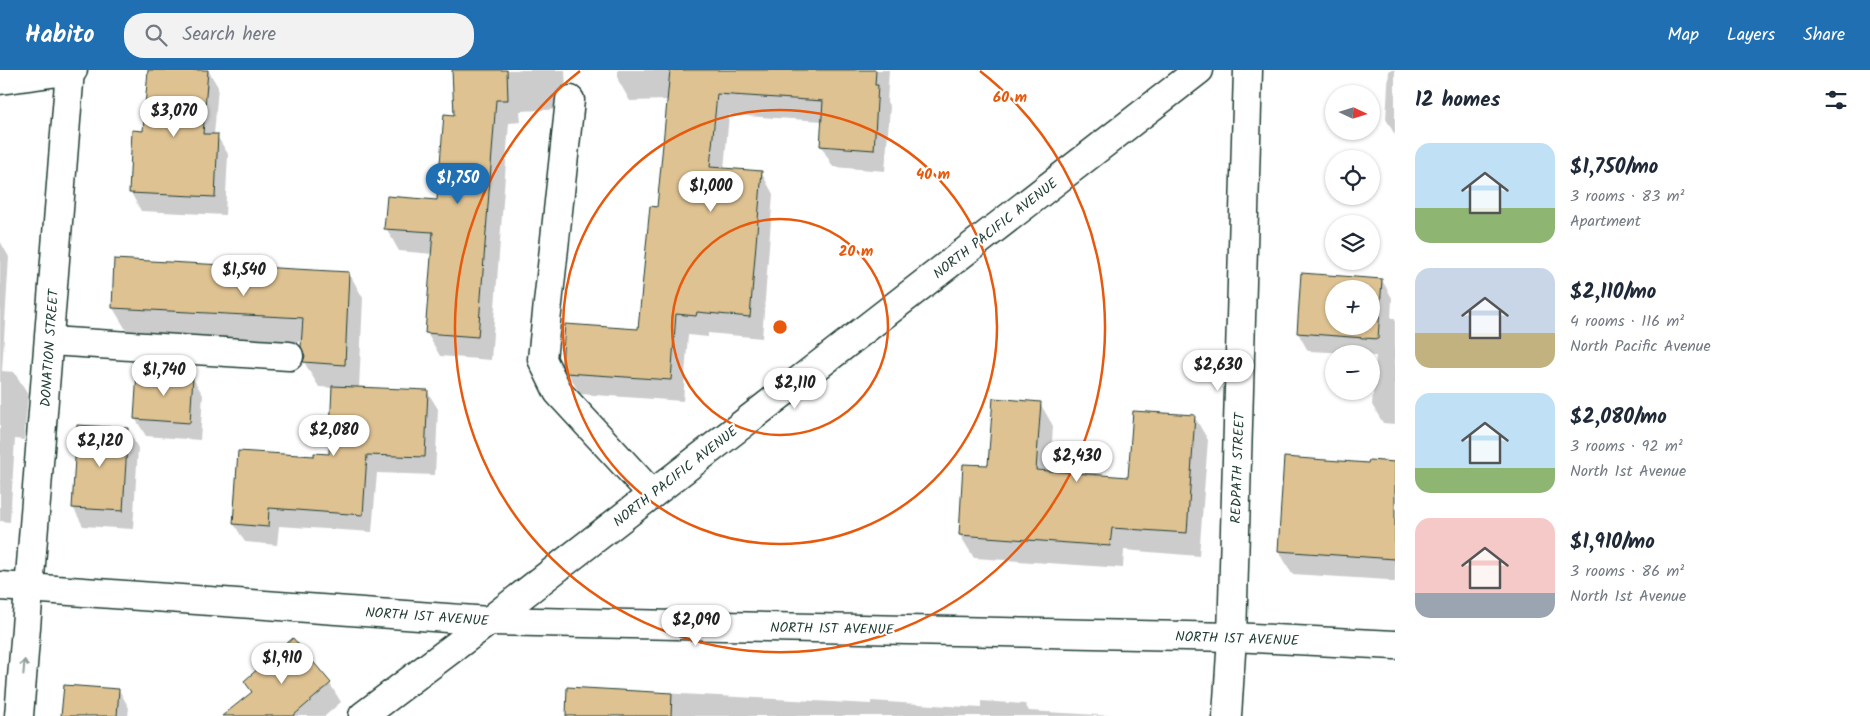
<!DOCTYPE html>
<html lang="en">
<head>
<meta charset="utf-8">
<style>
	body { margin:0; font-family:Kalam,sans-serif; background:#f2f2f3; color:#1f2937; height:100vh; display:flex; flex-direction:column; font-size:19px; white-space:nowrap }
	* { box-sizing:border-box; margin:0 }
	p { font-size:16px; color:#747a83 }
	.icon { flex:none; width:28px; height:28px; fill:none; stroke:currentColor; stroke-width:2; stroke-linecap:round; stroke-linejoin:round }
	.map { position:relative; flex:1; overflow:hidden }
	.details { display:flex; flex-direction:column; background:#fff; width:475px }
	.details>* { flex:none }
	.needle { width:32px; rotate:94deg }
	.fabs { position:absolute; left:1325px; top:15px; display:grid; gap:10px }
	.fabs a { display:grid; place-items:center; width:55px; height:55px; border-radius:50%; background:#fff; box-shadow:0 1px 4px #0004; font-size:25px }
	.price { position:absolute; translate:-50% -42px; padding:0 11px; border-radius:18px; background:#fff; color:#222; font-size:16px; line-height:32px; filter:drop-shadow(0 1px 2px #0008) }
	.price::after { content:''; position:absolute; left:50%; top:30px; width:15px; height:11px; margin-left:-8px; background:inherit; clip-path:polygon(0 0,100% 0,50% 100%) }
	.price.on { background:#1f6fb2; color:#fff }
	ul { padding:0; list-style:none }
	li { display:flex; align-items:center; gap:15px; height:125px; padding:0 20px }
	li span { display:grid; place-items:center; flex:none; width:140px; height:100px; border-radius:15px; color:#555 }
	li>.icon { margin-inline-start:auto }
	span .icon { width:60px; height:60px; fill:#fffc; stroke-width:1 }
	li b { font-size:21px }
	h2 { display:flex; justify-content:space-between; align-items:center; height:60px; padding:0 20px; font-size:21px }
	header { display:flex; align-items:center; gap:30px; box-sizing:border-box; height:70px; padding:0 25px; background:#1f6fb2; color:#fff }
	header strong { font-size:24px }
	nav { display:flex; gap:28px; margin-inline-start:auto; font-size:18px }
	.search { width:350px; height:45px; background:#f2f2f3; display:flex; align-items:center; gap:12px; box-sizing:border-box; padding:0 18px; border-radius:20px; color:#747a83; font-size:19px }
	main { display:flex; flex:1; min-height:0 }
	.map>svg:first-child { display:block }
	.shadow { fill:#0003; fill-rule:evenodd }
	.building { fill:#dec292; stroke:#1f3d34; fill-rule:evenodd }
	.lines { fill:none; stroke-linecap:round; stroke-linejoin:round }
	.minor-casing { stroke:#1f3d34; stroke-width:31 }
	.minor { stroke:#fff; stroke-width:28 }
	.oneway { stroke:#8f9e9a }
	.ring { fill:none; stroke:#e8590c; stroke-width:2.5 }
	.labels { text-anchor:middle; stroke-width:4; stroke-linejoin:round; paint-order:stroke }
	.street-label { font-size:14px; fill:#1f3d34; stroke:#fff }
	.centre { fill:#e8590c; stroke:#fff; stroke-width:2.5 }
	.ring-label { font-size:15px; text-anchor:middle; font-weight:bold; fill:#e8590c; stroke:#fff; stroke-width:4; stroke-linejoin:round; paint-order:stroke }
</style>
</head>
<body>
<header>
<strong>Habito</strong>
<div class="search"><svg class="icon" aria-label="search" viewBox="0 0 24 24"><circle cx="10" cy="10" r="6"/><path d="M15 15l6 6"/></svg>Search here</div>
<nav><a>Map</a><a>Layers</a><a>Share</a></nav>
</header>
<main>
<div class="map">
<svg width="1395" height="646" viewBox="0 0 1395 646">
	<rect width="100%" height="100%" fill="#fff"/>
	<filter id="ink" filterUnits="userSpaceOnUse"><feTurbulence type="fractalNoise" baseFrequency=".02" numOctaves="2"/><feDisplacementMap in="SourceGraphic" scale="10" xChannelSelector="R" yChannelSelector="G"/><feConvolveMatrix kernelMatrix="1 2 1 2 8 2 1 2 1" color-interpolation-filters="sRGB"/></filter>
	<g filter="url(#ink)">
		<g class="shadow">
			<polygon points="149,0 208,0 218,17 214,65 217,66 228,84 225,145 141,141 131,123 144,62"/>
			<polygon points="453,0 565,0 567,39 520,41 521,52 509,53 491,290 440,286 427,263 433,184 399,181 386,158 438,132 455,46"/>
			<polygon points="618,0 889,0 887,32 890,37 885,101 833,97 821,76 823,51 729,45 724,99 761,102 773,124 762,268 708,263 708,267 688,265 683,331 580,324 567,302 639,260 658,138 668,30 630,31 618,10"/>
			<polygon points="1389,0 1395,0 1395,65 1386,49"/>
			<polygon points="0,171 9,187 2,301 14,302 28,325 24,370 15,369 10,452 0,451"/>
			<polygon points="116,190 349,203 363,228 359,319 427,321 438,339 435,405 377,403 372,462 279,456 277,475 245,472 234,454 239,382 315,387 330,385 334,318 319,317 304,292 306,286 303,272 128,263 113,238"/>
			<path d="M 1302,204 L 1382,210 L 1392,228 L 1391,248 L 1395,248 L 1395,354 L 1383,353 L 1372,335 L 1376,286 L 1371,286 L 1371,284 L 1308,281 L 1298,263 ZM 1334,219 L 1371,219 L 1371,256 L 1334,256 Z"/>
			<polygon points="192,307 203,325 200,370 146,366 135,348"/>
			<polygon points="1040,333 1053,356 1050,403 1130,408 1194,346 1208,370 1199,486 1124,480 1123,498 974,488 960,465 965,395 989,397"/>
			<polygon points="128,360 138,378 133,459 83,456 73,437"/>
			<polygon points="1285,388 1370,394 1395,393 1395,512 1389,512 1388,510 1292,504 1279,481"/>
			<polygon points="293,570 330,614 341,632 325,646 249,646 252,623 245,611"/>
			<polygon points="568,618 871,634 871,631 981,638 981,631 1025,634 1029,641 1115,646 567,646"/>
			<polygon points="119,620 129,638 128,646 63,646"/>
		</g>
		<g class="building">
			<polygon points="148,0 208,0 203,64 218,64 215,127 129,123 132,60 143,61"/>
			<polygon points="452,0 507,0 508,30 496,30 478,267 425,263 433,162 384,159 387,126 437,130 444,44 454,45"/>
			<polygon points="670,0 876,0 875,15 878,15 874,80 820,76 823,31 717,24 710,97 762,101 750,247 697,242 696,246 676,244 671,310 566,303 562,295 565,254 638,259 650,136 657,137"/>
			<polygon points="114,189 349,202 345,295 303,292 305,286 301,277 303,248 112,238"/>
			<path d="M 1301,203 L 1382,209 L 1378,269 L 1297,263 ZM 1334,219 L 1371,219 L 1371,256 L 1334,256 Z"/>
			<polygon points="137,302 193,306 190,353 134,349"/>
			<polygon points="332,316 428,320 425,387 367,385 363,445 269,438 268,457 233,454 238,381 314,386 314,383 329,384"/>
			<polygon points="993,328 1041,332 1036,400 1128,407 1133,341 1195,345 1187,463 1112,458 1110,476 959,465 963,394 988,395"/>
			<polygon points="77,355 128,358 123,441 72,438"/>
			<polygon points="1284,387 1368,393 1369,390 1395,392 1395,489 1278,481"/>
			<polygon points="293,568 331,613 293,646 222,646 252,622 244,611"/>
			<polygon points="64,615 119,619 117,646 61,646"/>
			<polygon points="567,617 672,623 671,646 566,646"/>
		</g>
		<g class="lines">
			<defs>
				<g id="minor">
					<polyline points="0,10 73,0"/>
					<polyline points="570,30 542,289 558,322 652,424"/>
					<polyline points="50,271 289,286"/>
					<polyline points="0,516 489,551 1232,567 1395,575"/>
					<polyline points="19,646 70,0"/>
					<polyline points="363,646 489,551 1199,0"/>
					<polyline points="1227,646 1232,567 1248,0"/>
				</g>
			</defs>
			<use href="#minor" class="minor-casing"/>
			<use href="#minor" class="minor"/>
		</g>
		<defs><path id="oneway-shaft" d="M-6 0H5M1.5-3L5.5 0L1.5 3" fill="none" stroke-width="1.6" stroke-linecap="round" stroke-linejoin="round" transform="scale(1.25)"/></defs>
		<use class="oneway" href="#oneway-shaft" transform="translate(24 597) rotate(-85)"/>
	</g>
	<g class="ring">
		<circle cx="780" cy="257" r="108"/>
		<circle cx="780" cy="257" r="217"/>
		<path d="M980 1A325 325 0 1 1 580 1"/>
	</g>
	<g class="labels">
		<g class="street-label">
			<text transform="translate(995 158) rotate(-38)" y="5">NORTH PACIFIC AVENUE</text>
			<text transform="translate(49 278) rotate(-86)" y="5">DONATION STREET</text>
			<text transform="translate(1237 398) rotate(-88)" y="5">REDPATH STREET</text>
			<text transform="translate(675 406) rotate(-38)" y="5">NORTH PACIFIC AVENUE</text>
			<text transform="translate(427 546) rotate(4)" y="5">NORTH 1ST AVENUE</text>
			<text transform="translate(832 558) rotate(1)" y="5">NORTH 1ST AVENUE</text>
			<text transform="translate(1237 568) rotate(2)" y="5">NORTH 1ST AVENUE</text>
		</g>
	</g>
	<circle cx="780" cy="257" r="8" class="centre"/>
	<g class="ring-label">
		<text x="1010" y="32">60 m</text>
		<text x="933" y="109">40 m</text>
		<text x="856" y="186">20 m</text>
	</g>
</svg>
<div class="fabs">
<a><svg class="needle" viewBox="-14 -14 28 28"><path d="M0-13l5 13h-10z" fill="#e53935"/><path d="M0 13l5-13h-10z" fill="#747a83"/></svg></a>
<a><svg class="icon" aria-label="locate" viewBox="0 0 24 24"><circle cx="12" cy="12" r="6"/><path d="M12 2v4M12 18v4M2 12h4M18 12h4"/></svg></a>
<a><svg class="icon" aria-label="layers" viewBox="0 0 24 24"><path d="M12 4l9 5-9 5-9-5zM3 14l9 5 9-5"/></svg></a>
<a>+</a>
<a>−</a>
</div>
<b class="price" style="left:174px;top:68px">$3,070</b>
<b class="price on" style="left:458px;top:135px">$1,750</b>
<b class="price" style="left:711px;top:143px">$1,000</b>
<b class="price" style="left:244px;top:227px">$1,540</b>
<b class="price" style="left:1218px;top:322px">$2,630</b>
<b class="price" style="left:164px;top:327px">$1,740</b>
<b class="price" style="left:795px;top:340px">$2,110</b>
<b class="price" style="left:334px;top:387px">$2,080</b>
<b class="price" style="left:100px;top:398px">$2,120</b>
<b class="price" style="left:1077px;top:413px">$2,430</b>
<b class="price" style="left:696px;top:577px">$2,090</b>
<b class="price" style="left:282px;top:615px">$1,910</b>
</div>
<section class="details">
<h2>12 homes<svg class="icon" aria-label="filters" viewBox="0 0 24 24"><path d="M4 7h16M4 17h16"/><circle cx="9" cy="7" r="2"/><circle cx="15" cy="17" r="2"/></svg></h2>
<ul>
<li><span style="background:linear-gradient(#bfe0f5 65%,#8fb573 0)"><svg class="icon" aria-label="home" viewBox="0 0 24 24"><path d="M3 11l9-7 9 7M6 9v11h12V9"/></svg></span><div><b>$1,750/mo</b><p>3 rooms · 83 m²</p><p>Apartment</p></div></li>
<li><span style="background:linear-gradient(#c9d6e8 65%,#c2b280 0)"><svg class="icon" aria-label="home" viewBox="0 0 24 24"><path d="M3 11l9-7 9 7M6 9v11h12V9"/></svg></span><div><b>$2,110/mo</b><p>4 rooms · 116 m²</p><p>North Pacific Avenue</p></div></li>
<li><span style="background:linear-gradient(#bfe0f5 75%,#8fb573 0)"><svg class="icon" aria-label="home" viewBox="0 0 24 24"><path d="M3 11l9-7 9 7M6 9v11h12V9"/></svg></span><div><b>$2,080/mo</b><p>3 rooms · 92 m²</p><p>North 1st Avenue</p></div></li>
<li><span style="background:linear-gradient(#f6c9c9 75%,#9aa5b1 0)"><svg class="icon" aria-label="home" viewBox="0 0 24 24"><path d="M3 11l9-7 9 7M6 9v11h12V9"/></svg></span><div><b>$1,910/mo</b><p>3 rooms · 86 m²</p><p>North 1st Avenue</p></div></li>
</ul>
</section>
</main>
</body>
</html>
